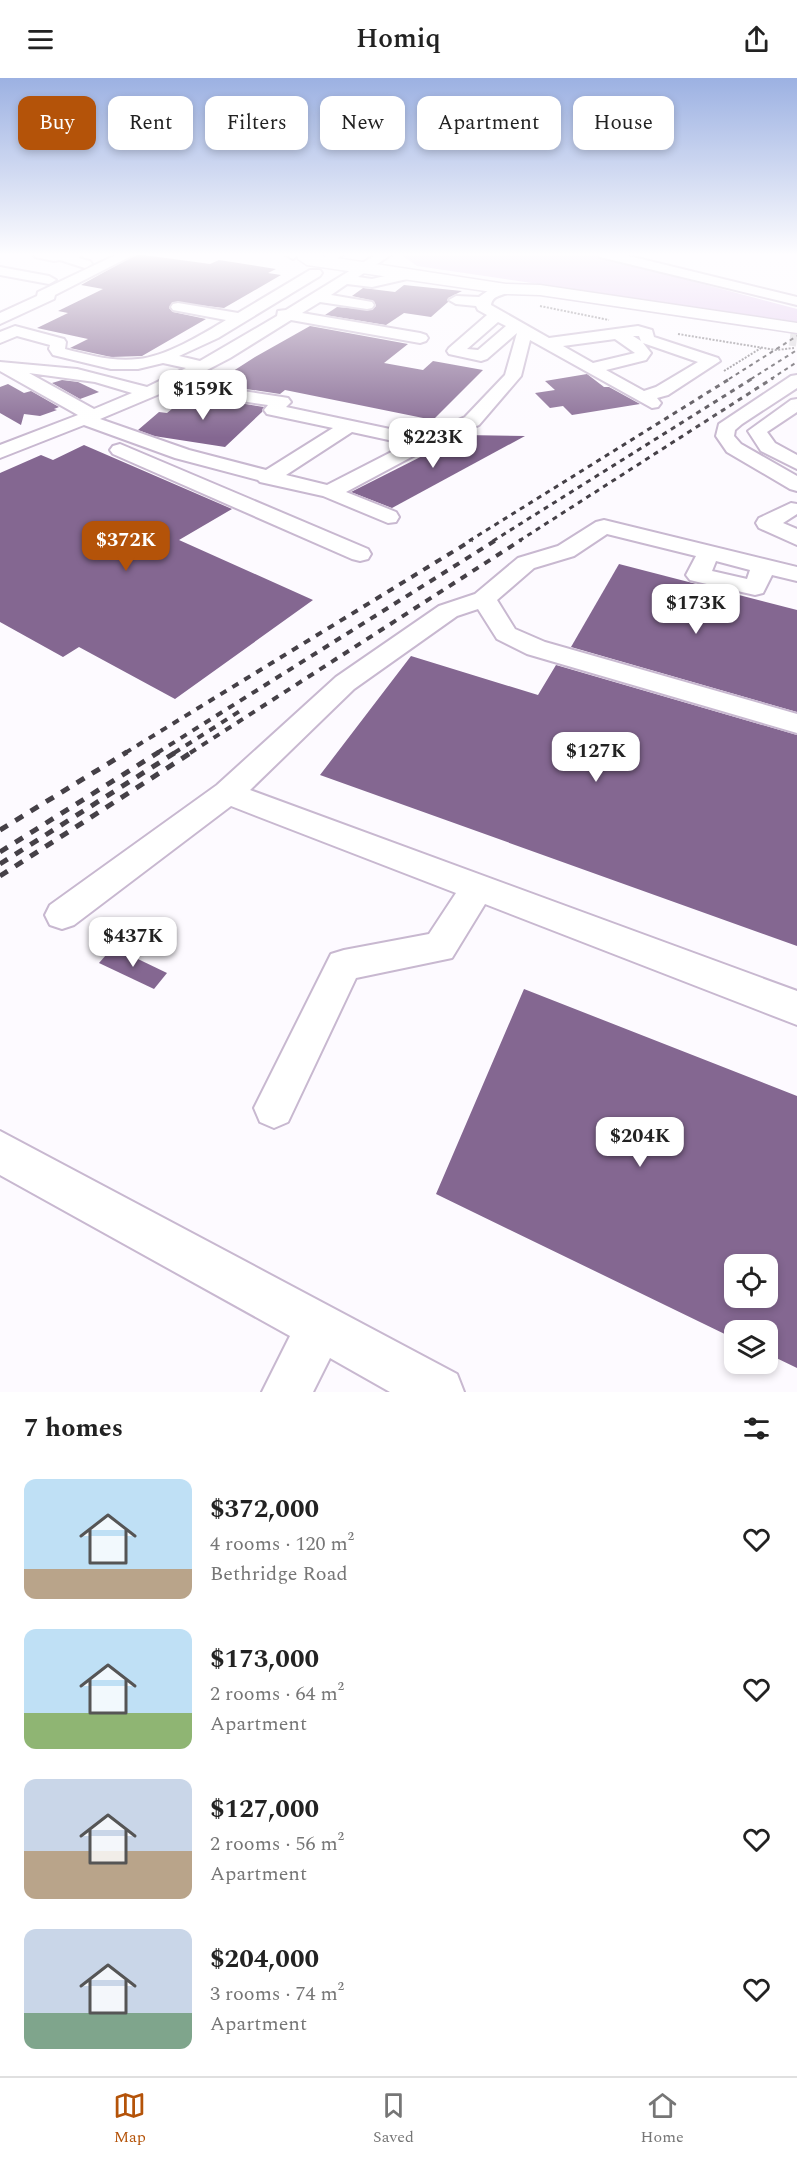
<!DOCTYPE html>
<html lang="en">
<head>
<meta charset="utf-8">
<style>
	body { margin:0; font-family:Spectral,serif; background:#f2f2f2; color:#222; height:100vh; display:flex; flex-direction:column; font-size:22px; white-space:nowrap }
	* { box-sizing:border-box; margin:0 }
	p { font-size:20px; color:#767676 }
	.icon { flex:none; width:33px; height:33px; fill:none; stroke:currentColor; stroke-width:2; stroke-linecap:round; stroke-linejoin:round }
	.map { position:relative; height:1314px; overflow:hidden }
	.panel { display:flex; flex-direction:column; background:#fff; flex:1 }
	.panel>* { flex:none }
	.top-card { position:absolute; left:18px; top:18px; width:762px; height:54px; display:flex; gap:12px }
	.controls { position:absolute; left:724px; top:1176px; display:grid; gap:12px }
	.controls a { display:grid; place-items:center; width:54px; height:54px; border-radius:12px; background:#fff; box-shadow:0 3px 9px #0003; font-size:30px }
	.price { position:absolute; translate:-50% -51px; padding:0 14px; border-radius:12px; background:#fff; color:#222; font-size:20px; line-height:39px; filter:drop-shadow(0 2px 3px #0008) }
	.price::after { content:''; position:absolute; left:50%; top:36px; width:18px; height:14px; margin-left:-9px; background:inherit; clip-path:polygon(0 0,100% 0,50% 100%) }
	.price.on { background:#b45309; color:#fff }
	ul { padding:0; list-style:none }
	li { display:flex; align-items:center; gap:18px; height:150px; padding:0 24px }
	li span { display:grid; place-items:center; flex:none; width:168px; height:120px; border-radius:12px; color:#555 }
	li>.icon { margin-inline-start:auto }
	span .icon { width:72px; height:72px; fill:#fffc; stroke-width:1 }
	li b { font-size:26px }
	h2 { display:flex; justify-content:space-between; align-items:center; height:72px; padding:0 24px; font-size:26px }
	.chip { padding:0 21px; border-radius:12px; background:#fff; box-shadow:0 3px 9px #0003; font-size:21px; line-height:54px }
	.chip.on { background:#b45309; color:#fff }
	header { display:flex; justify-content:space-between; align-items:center; height:78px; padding:0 24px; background:#fff; font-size:27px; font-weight:600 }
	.dock { display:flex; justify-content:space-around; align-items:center; height:84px; border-top:2px solid #e0e0e0; background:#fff; font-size:16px; color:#767676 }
	.dock a { display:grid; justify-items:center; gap:3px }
	.dock .on { color:#b45309 }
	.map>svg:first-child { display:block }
	.green { fill:#e3caef }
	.building { fill:#846791; fill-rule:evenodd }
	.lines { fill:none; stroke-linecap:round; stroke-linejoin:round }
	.major-tunnel { stroke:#dbd8dd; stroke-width:17; stroke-dasharray:17 8; stroke-linecap:butt }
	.minor-casing { stroke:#c8b8d0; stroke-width:4 }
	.major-casing { stroke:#c8b8d0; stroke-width:3 }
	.path { stroke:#837e85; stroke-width:2; stroke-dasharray:2 1.5; stroke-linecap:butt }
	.minor { fill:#fff; fill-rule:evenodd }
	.major { fill:#fff; fill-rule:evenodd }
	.rail-far3 { stroke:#454047; stroke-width:2; stroke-dasharray:4 4; stroke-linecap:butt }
	.rail-far2 { stroke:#454047; stroke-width:3; stroke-dasharray:5 5; stroke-linecap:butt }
	.rail-far1 { stroke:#454047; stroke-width:4; stroke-dasharray:7 7; stroke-linecap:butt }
	.rail { stroke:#454047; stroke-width:5; stroke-dasharray:9 9; stroke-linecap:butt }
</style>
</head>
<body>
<header><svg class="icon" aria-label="menu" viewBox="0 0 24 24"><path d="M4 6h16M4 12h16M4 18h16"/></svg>Homiq<svg class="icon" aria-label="share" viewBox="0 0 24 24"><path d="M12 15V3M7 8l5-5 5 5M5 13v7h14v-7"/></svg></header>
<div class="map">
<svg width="797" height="1314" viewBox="0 0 797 1314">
	<rect width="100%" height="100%" fill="#fdfaff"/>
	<polygon class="green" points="400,176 590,176 797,231 797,244 417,188"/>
	<g class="building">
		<polygon points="137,176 210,186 219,182 276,191 268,195 281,197 224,230 173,224 169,230 173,234 206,241 142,278 111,279 70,270 88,261 37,250 68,235 58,233 103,211 81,207"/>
		<polygon points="404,207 462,213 448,220 448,224 431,239 404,235 386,247 325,237 337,229 372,232 376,228 374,223 352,218 363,210 395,214"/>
		<polygon points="310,248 408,266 384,285 423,292 433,283 483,292 433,342 285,312 280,316 213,306 255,279"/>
		<polygon points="587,296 604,309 609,309 640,326 572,337 563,328 550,330 535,315 555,312 545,303"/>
		<polygon points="62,302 78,304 99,314 80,321 52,305"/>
		<polygon points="8,306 24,315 31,313 59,329 54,331 57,332 40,338 24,336 21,347 0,335 0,309"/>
		<polygon points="189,317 264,329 262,334 225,369 154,358 138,352 159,334 167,335"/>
		<polygon points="464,357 525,358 392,430 351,414"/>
		<polygon points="84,367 232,431 179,462 313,522 175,621 79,569 63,579 0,544 0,395 41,377 53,382"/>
		<polygon points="619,486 797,532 797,634 571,569"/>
		<polygon points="411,578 538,617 556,587 797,657 797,868 320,697"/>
		<polygon points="113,869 167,895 154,911 99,885"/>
		<path d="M 524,911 L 797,1018 L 797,1290 L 768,1276 L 768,1252 L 735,1252 L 735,1261 L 436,1116 ZM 735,1186 L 768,1186 L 768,1220 L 735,1220 Z"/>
	</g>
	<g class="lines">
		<polyline class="major-tunnel" points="790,259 797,260"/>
		<defs>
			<g id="minor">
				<polygon points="34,176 83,176 78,180 90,183 92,186 85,190 60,182 54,183 35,179"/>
				<polygon points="118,176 135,176 55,217 54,221 0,246 0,235 37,218 38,214"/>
				<polygon points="300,176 293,181 286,177 287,176"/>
				<polygon points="328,176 344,176 331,184 324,180"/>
				<path d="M 377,176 L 392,176 L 358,199 L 372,201 L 411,192 L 418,196 L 416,199 L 372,209 L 347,206 L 331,217 L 372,224 L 374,227 L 372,230 L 367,231 L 320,224 L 302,235 L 420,255 L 426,257 L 428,260 L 426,263 L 420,265 L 291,242 L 230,280 L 184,304 L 282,319 L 288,320 L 291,324 L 286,329 L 423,358 L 465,339 L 505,297 L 517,255 L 487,281 L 481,283 L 449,276 L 447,273 L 449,270 L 487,237 L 478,232 L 476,228 L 456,226 L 449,222 L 456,218 L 479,219 L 489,212 L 506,207 L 513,211 C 506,219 493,215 491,227 L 549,260 L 638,248 L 652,252 L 654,259 L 660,261 L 718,280 L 720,283 L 668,317 L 657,320 L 661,325 L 658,329 L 652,330 L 530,262 L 521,298 L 479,347 L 432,368 L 346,414 L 396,434 L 399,439 L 396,444 L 388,445 L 323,418 L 260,404 L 258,402 L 175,380 L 84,347 L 0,380 L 0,367 L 78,337 L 0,293 L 0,284 L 77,291 L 147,309 L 186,290 L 163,285 L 138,291 L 111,291 L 53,277 L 49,271 L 50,267 L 17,258 L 0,265 L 0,254 L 15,248 L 64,261 L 66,264 L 65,271 C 89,277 113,284 138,281 C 165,279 203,256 226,242 L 173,232 L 171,229 L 173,226 L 178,225 L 238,235 L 310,192 L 320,192 L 322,195 L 320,198 L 218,260 L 179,278 L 200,283 L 277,238 L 278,233 L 286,232 ZM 498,244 L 506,248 L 478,272 L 467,271 ZM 633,258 L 639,258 L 641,263 ZM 615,261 L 635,275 L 593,285 L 563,268 ZM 643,265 L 698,284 L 656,309 L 644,313 L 606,292 L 646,282 L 651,275 ZM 29,295 L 95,304 L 132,315 L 94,331 ZM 169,312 L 268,327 L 264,332 L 267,336 L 333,350 L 266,392 L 189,372 L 100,341 ZM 352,354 L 407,366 L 327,407 L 286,397 Z"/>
				<polygon points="599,176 621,176 797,219 797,227 600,179"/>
				<polygon points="0,189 49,198 56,202 49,206 0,197"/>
				<polygon points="797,297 797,310 742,346 735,352 734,358 741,366 797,398 797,413 790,411 727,374 716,358 719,346 791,298"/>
				<polygon points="797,321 797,334 767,354 775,365 797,377 797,391 761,373 748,353 791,322"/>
				<polygon points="120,366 368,471 371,476 368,481 360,483 352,481 113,376 110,372 113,368"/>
				<polygon points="791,425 797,426 797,436 783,445 797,451 797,467 759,450 756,445 759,440"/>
				<path d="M 604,442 L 797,489 L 797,503 L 772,497 L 763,515 L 755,517 L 698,504 L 690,502 L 686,497 L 696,478 L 607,456 L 574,478 L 534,490 L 497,522 L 515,551 L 545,564 L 797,636 L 797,655 L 527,576 L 497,561 L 478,531 L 457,538 L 354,611 L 250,712 L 797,913 L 797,947 L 485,826 L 452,880 L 356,900 L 288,1044 L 274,1050 L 260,1044 L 254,1030 L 331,876 L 344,872 L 429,856 L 456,815 L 231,728 L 74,847 L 62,851 L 50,847 L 45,837 L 50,827 L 217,707 L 336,599 L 439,528 L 475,516 L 518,480 L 558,468 L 596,444 ZM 716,483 L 750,492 L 747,501 L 712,493 Z"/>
				<polygon points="0,1053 457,1296 464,1314 390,1314 330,1280 313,1314 262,1314 290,1258 0,1097"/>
			</g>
			<polygon id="major" points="297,176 310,176 506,206 540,207 797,245 797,255 540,217 506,216 307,187 298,181"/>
		</defs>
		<use href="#minor" class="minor-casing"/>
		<use href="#major" class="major-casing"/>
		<g class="path">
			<polyline points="540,228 609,242"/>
			<polyline points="678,256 776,272 794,270"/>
			<polyline points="724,293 761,270"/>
		</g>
		<use href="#minor" class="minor"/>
		<use href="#major" class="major"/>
		<g class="rail-far3">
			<polyline points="729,301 797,258"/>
			<polyline points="751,301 797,272"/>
			<polyline points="771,301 797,284"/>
		</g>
		<g class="rail-far2">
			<polyline points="469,463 731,300"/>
			<polyline points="493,463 753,300"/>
			<polyline points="519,463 773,300"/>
		</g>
		<g class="rail-far1">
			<polyline points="125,675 472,462"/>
			<polyline points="157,675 496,462"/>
			<polyline points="174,675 240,633"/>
			<polyline points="190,675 521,462"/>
		</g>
		<g class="rail">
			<polyline points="0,752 127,674"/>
			<polyline points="0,774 159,674"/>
			<polyline points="0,786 176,674"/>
			<polyline points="0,798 192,674"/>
		</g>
	</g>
	<linearGradient id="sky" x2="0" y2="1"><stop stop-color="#9cb1e2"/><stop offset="0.49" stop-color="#fefdff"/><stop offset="1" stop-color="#fefdff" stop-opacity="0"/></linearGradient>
	<rect width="797" height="360" fill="url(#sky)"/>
</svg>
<div class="controls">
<a><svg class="icon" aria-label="locate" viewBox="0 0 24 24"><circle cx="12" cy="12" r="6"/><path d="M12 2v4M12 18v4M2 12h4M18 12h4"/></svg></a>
<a><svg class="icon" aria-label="layers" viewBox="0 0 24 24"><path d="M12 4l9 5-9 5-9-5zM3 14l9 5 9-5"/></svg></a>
</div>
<b class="price" style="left:203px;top:343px">$159K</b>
<b class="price" style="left:433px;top:391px">$223K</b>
<b class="price on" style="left:126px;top:494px">$372K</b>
<b class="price" style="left:696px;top:557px">$173K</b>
<b class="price" style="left:596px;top:705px">$127K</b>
<b class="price" style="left:133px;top:890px">$437K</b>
<b class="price" style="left:640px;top:1090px">$204K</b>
<div class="top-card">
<a class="chip on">Buy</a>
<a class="chip">Rent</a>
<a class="chip">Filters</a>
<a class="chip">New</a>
<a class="chip">Apartment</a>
<a class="chip">House</a>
</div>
</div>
<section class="panel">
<h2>7 homes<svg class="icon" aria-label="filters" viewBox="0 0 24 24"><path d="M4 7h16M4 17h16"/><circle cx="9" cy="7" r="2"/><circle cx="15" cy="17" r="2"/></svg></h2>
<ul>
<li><span style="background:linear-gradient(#bfe0f5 75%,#b9a48a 0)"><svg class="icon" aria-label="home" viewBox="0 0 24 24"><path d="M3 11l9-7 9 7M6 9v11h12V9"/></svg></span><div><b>$372,000</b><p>4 rooms · 120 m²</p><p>Bethridge Road</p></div><svg class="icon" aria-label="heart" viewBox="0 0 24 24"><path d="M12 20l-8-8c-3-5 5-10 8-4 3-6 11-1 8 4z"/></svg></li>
<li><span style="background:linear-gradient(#bfe0f5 70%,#8fb573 0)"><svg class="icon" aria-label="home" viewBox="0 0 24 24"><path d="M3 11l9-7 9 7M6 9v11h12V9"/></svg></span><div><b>$173,000</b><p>2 rooms · 64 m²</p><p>Apartment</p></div><svg class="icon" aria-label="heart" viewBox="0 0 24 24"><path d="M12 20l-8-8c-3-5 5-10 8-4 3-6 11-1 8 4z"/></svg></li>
<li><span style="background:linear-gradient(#c9d6e8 60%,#b9a48a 0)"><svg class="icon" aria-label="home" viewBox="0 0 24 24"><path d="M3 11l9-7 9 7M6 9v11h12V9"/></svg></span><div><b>$127,000</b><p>2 rooms · 56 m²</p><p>Apartment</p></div><svg class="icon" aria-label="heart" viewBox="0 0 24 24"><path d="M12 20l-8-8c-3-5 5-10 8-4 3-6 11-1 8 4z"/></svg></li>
<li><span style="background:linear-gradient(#c9d6e8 70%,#7fa58c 0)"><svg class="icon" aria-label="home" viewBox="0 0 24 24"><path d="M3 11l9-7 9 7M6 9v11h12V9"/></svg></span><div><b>$204,000</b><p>3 rooms · 74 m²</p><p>Apartment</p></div><svg class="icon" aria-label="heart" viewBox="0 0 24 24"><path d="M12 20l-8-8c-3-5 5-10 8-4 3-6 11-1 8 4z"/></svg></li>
</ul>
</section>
<nav class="dock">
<a class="on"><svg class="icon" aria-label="map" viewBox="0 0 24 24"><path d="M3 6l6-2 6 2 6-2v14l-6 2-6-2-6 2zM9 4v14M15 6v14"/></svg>Map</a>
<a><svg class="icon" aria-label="saved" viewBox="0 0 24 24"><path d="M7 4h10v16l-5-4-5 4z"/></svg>Saved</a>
<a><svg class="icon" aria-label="home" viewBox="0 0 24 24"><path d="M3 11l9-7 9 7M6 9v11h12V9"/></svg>Home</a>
</nav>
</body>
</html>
